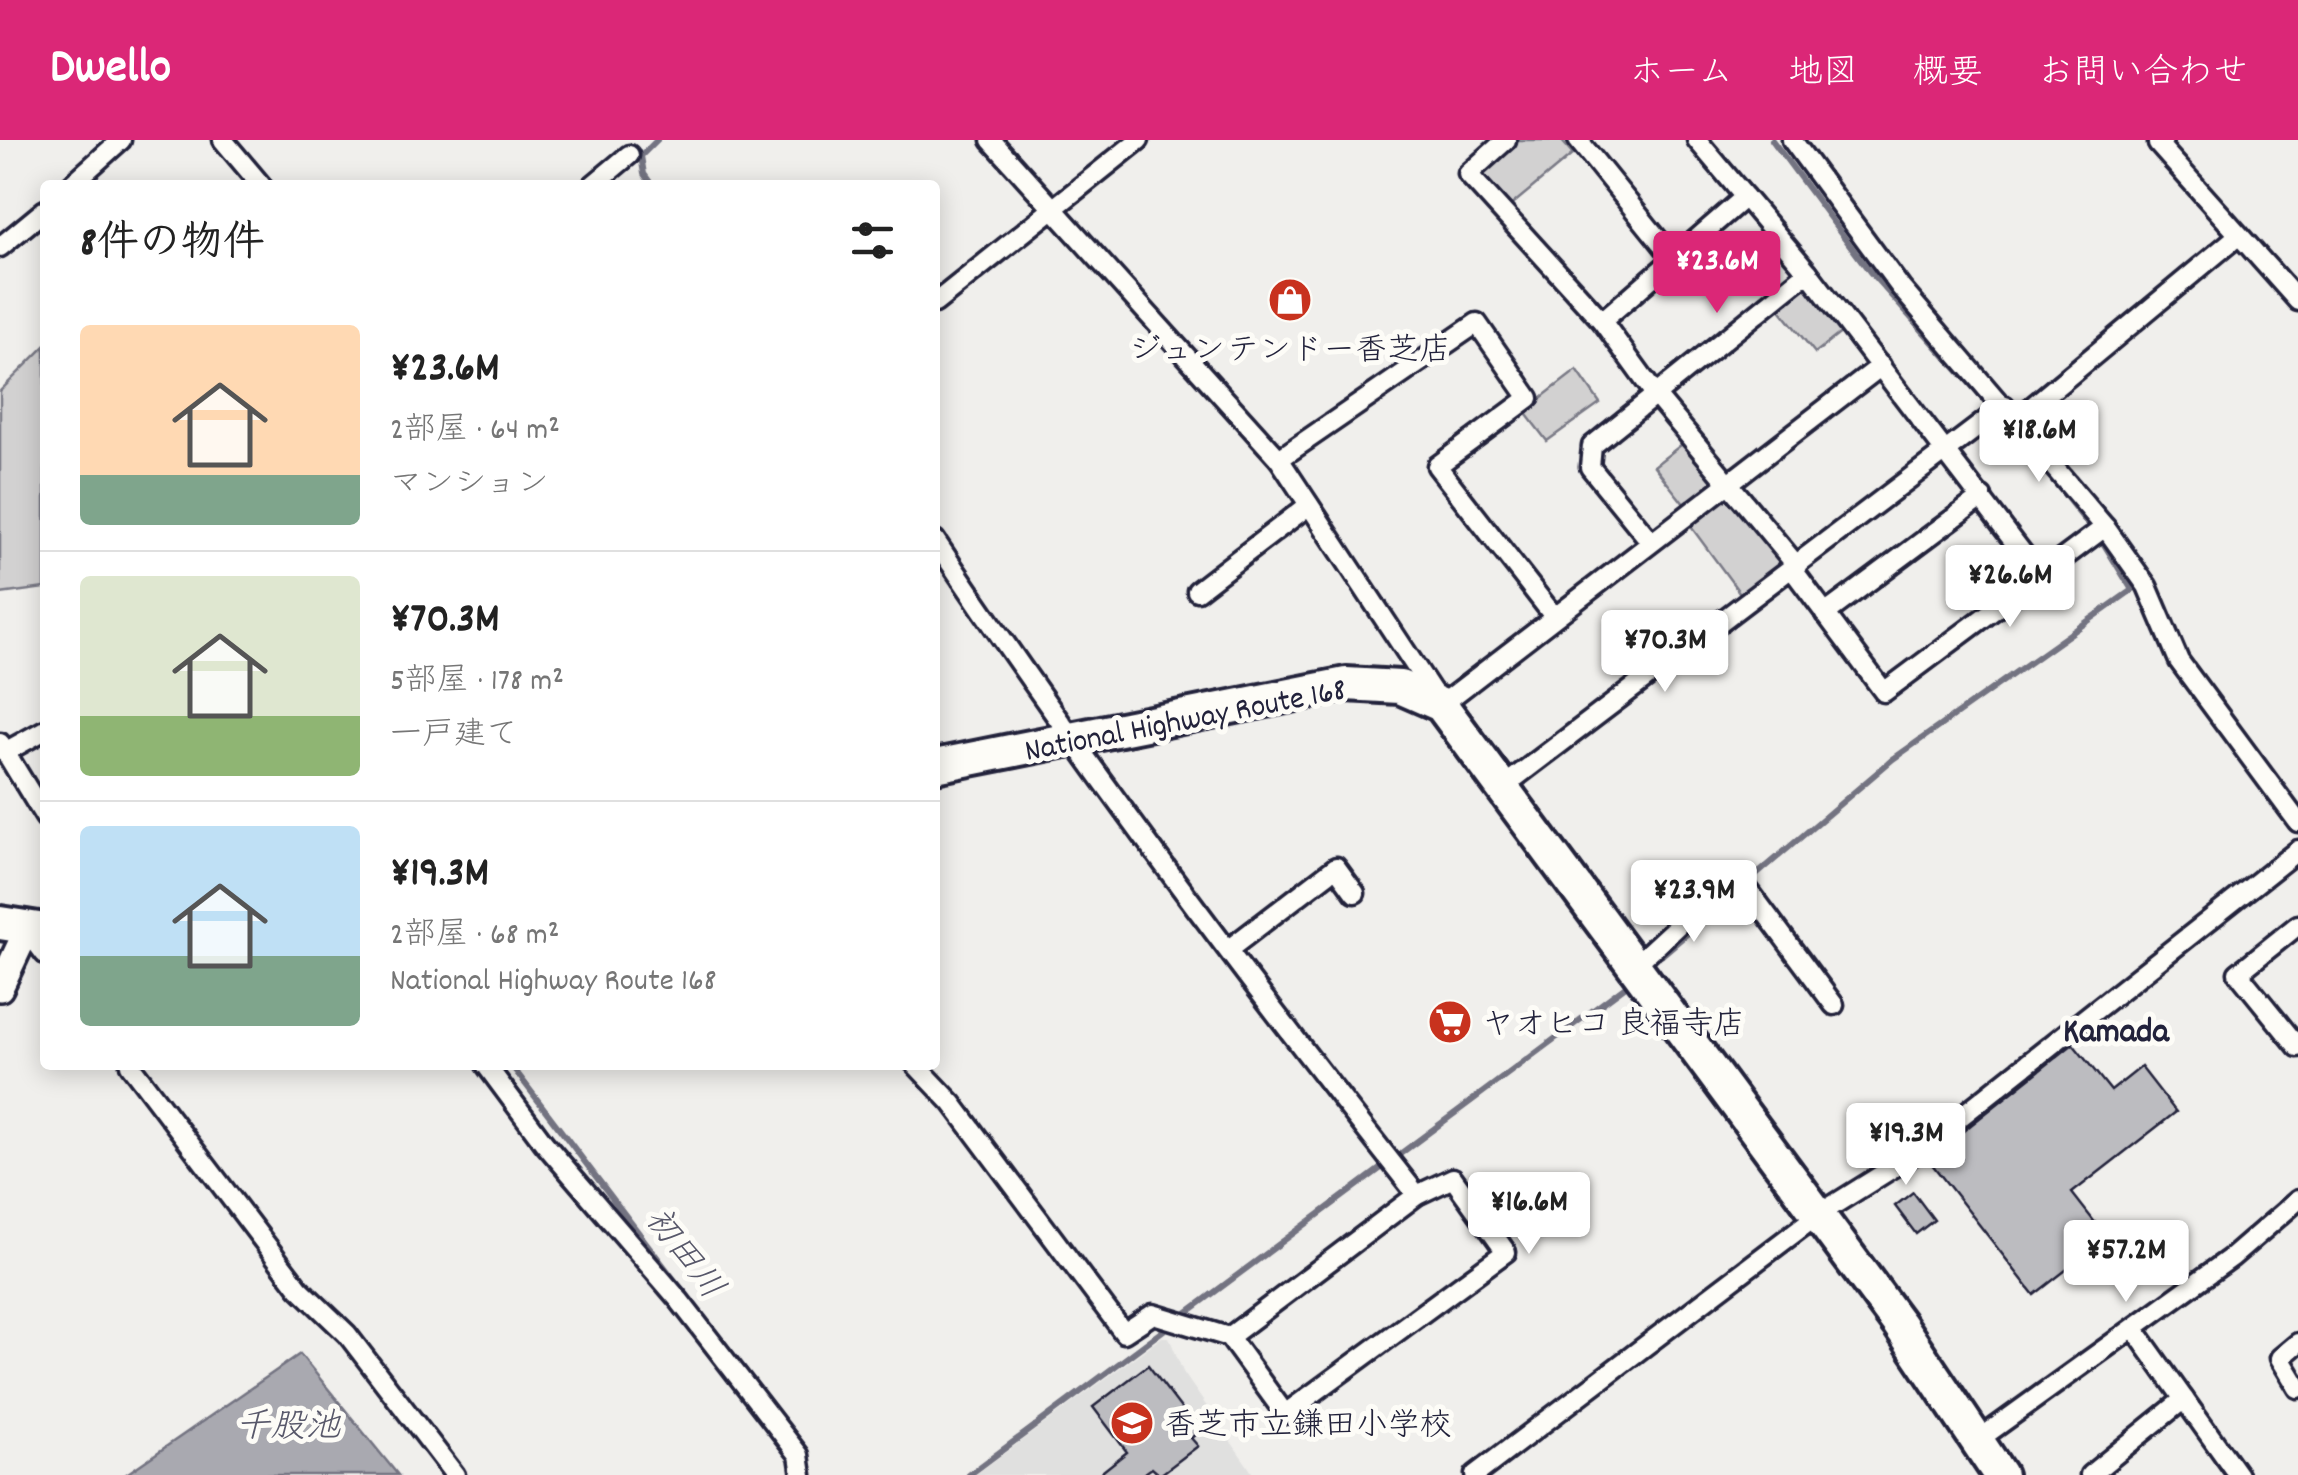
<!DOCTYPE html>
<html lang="ja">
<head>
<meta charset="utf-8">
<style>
	body { margin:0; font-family:Dekko,"Klee One",sans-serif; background:#f6f6f6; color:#222; height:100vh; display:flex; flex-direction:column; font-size:38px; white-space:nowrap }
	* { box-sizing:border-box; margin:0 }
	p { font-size:32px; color:#767676 }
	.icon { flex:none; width:55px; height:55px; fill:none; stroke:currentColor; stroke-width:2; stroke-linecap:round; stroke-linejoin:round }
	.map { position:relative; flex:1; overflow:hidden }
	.panel { position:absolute; left:40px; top:40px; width:900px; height:890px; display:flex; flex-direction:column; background:#fff; border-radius:10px; box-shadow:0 5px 25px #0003 }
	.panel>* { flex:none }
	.price { position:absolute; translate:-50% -85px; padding:0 22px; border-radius:10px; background:#fff; color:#222; font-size:32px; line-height:65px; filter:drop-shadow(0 2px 5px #0008) }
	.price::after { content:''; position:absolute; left:50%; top:60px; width:30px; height:22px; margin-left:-15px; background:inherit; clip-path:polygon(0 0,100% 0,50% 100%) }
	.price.active { background:#db2777; color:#fff }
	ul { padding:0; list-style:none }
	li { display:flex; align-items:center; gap:30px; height:250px; padding:0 40px }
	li+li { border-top:2px solid #e0e0e0 }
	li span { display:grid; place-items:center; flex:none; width:280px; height:200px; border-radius:10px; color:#555 }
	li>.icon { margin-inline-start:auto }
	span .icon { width:120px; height:120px; fill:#fffc; stroke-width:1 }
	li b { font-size:42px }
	h2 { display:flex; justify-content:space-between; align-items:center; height:120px; padding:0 40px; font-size:42px }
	header { display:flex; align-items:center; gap:60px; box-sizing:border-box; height:140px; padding:0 50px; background:#db2777; color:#fff }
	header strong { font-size:48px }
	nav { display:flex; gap:55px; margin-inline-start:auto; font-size:35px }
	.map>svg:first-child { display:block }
	.built { fill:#e0e0df }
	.green { fill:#d2d1d1; stroke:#7a7a86; stroke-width:2.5 }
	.water { fill:#a9a9b0; stroke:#737381; stroke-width:2.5 }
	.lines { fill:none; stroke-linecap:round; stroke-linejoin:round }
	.stream { stroke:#737381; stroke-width:6 }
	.building { fill:#bcbcc0; stroke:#22223b; stroke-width:2.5 }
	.street-casing { stroke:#22223b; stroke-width:25 }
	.secondary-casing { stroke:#22223b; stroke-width:32 }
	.highway-casing { stroke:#22223b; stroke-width:40 }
	.street { stroke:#fdfcf7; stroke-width:18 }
	.secondary { stroke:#fdfcf7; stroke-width:25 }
	.highway { stroke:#fdfcf7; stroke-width:32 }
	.labels { text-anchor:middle; stroke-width:10; stroke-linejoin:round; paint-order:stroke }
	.poi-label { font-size:32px; fill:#22223b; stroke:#fdfcf7; text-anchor:start }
	.street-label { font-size:32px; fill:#22223b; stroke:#fdfcf7 }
	.neighbourhood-label { font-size:35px; font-weight:bold; fill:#22223b; stroke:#fdfcf7 }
	.water-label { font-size:35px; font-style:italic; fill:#58586a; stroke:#fdfcf7 }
</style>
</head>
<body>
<header>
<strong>Dwello</strong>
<nav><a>ホーム</a><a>地図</a><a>概要</a><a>お問い合わせ</a></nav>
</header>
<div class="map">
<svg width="2298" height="1335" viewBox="0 0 2298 1335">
	<rect width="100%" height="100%" fill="#f0efec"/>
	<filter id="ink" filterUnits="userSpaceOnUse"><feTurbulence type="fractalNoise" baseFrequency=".01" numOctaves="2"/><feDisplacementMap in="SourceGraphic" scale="20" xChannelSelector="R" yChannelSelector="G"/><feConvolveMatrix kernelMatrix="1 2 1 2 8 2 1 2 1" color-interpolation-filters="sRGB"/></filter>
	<g filter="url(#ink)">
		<polygon class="built" points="1162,1197 1169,1197 1183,1232 1254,1335 975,1335"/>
		<g class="green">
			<polygon points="1513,0 1561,0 1573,14 1508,68 1475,34"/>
			<polygon points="1808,139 1847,188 1815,213 1778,167"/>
			<polygon points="45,206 45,448 0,454 0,251"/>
			<polygon points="1577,230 1600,263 1547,301 1524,271"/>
			<polygon points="1686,301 1720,345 1688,369 1654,326"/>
			<polygon points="1730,353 1784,425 1742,456 1689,384"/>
		</g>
		<polygon class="water" points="300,1214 398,1335 125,1335"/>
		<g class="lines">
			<g class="stream">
				<polyline points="1772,0 1870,132 2023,303"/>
				<polyline points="652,45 644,34 641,16 657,0"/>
				<polyline points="1661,816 1893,619 2132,450 2105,406 2040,324"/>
				<polyline points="511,925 807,1314"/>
				<polyline points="969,1335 1631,842"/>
			</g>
		</g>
		<g class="building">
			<polygon points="2073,904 2111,951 2141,927 2176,972 2072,1053 2107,1098 2034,1155 1928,1019"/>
			<polygon points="1913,1052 1934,1080 1916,1094 1895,1066"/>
			<polygon points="1148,1225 1199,1292 1191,1298 1198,1306 1160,1335 1152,1328 1142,1335 1098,1335 1127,1312 1093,1267"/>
		</g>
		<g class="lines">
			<defs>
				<g id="street">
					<polyline points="223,0 261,45"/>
					<polyline points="991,0 1279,319 1441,565 1881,226"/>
					<polyline points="1506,0 1468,34 1602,181 1657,257 1797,426"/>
					<polyline points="1578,0 1674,119"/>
					<polyline points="1697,0 1808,132 2041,437"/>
					<polyline points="1792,0 1901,148 2105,387 2147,446 2179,521 2298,682"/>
					<polyline points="2163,0 2158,4 2298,161"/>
					<polyline points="71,45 121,0"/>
					<polyline points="593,45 629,15"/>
					<polyline points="0,107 45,70"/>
					<polyline points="935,163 1139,0"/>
					<polyline points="1602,181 1745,57"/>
					<polyline points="2016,280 2239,95"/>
					<polyline points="1279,319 1477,183 1529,258 1437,326 1553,475"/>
					<path d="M 935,400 C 1085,625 1249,842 1417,1055"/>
					<polyline points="1651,402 1590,327 1592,306 1808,132"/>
					<polyline points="1793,430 1884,552 2105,387"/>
					<polyline points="1197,451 1309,365"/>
					<polyline points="1825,474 1982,357"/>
					<polyline points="0,603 45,677"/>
					<polyline points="5,612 45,590"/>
					<polyline points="1504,646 2005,266"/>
					<polyline points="2298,785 2238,833 2298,907"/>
					<polyline points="27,790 45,814"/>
					<polyline points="1229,809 1336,727 1355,753"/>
					<polyline points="1635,825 1729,738 1747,748 1834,865"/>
					<polyline points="130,925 299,1148 347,1194 455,1335"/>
					<polyline points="486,925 544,1003 679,1160 799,1315 802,1335"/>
					<polyline points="916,925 952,963 1124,1193 1153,1174 1229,1197 1285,1274 1506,1112 1453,1038 1417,1055 1229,1197"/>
					<polyline points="2134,1189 2238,1335"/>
					<polyline points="2298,1203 2280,1218 2298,1248"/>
					<polyline points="1978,1300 2232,1117 2298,1060"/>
					<polyline points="1475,1335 1819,1074 1907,1019 2298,710"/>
					<polyline points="2090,1335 2184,1259"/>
				</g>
				<polyline id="secondary" points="0,848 27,790"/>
				<g id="highway">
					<polyline points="935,626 1346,544 1400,547 1441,565 1899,1184 2000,1335"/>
					<polyline points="0,783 45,790"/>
				</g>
			</defs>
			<use href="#street" class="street-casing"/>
			<use href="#secondary" class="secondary-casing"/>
			<use href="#highway" class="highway-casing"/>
			<use href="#street" class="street"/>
			<use href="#secondary" class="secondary"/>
			<use href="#highway" class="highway"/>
		</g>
	</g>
	<defs>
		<symbol id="shop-disc" viewBox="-11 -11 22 22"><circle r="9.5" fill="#c8321e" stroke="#fdfcf7"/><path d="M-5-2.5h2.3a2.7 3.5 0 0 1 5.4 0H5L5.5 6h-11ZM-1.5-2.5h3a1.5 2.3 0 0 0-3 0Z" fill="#fff"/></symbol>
		<symbol id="supermarket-disc" viewBox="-11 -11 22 22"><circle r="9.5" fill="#c8321e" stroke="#fdfcf7"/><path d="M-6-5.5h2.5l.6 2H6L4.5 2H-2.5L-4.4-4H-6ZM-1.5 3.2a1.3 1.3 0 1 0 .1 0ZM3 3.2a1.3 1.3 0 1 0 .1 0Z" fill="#fff"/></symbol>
		<symbol id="school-disc" viewBox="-11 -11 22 22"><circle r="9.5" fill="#c8321e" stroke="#fdfcf7"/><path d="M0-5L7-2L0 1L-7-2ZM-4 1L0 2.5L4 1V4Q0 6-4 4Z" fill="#fff"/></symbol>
	</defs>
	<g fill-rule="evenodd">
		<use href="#shop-disc" x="1265" y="135" width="50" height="50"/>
		<use href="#supermarket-disc" x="1425" y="857" width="50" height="50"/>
		<use href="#school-disc" x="1107" y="1258" width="50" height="50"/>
	</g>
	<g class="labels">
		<g class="poi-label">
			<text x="1290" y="219" text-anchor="middle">ジュンテンドー香芝店</text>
			<text x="1482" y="893">ヤオヒコ 良福寺店</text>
			<text x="1164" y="1294">香芝市立鎌田小学校</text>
		</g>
		<g class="street-label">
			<text transform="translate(1185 578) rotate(-11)" y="11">National Highway Route 168</text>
		</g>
		<g class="neighbourhood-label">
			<text x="2116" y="901">Kamada</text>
		</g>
		<g class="water-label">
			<text transform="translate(686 1112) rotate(52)" y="12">初田川</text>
			<text x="288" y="1296">千股池</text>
		</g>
	</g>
</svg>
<b class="price active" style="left:1717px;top:176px">¥23.6M</b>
<b class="price" style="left:2039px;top:345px">¥18.6M</b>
<b class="price" style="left:2010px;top:490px">¥26.6M</b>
<b class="price" style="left:1665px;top:555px">¥70.3M</b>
<b class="price" style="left:1694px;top:805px">¥23.9M</b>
<b class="price" style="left:1906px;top:1048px">¥19.3M</b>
<b class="price" style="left:1529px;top:1117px">¥16.6M</b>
<b class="price" style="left:2126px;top:1165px">¥57.2M</b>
<section class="panel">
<h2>8件の物件<svg class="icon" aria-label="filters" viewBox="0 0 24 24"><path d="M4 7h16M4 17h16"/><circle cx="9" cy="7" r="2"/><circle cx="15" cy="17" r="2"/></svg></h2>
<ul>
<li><span style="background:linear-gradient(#ffd9b3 75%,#7fa58c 0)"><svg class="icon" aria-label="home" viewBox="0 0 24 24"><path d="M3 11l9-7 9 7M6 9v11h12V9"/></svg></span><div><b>¥23.6M</b><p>2部屋 · 64 m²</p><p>マンション</p></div></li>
<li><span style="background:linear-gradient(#dfe7d0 70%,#8fb573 0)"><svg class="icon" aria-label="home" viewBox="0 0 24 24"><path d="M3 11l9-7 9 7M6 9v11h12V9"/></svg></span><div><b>¥70.3M</b><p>5部屋 · 178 m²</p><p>一戸建て</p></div></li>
<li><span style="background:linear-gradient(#bfe0f5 65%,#7fa58c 0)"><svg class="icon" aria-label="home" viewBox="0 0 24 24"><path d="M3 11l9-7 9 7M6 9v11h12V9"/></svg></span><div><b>¥19.3M</b><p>2部屋 · 68 m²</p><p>National Highway Route 168</p></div></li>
</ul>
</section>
</div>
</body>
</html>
